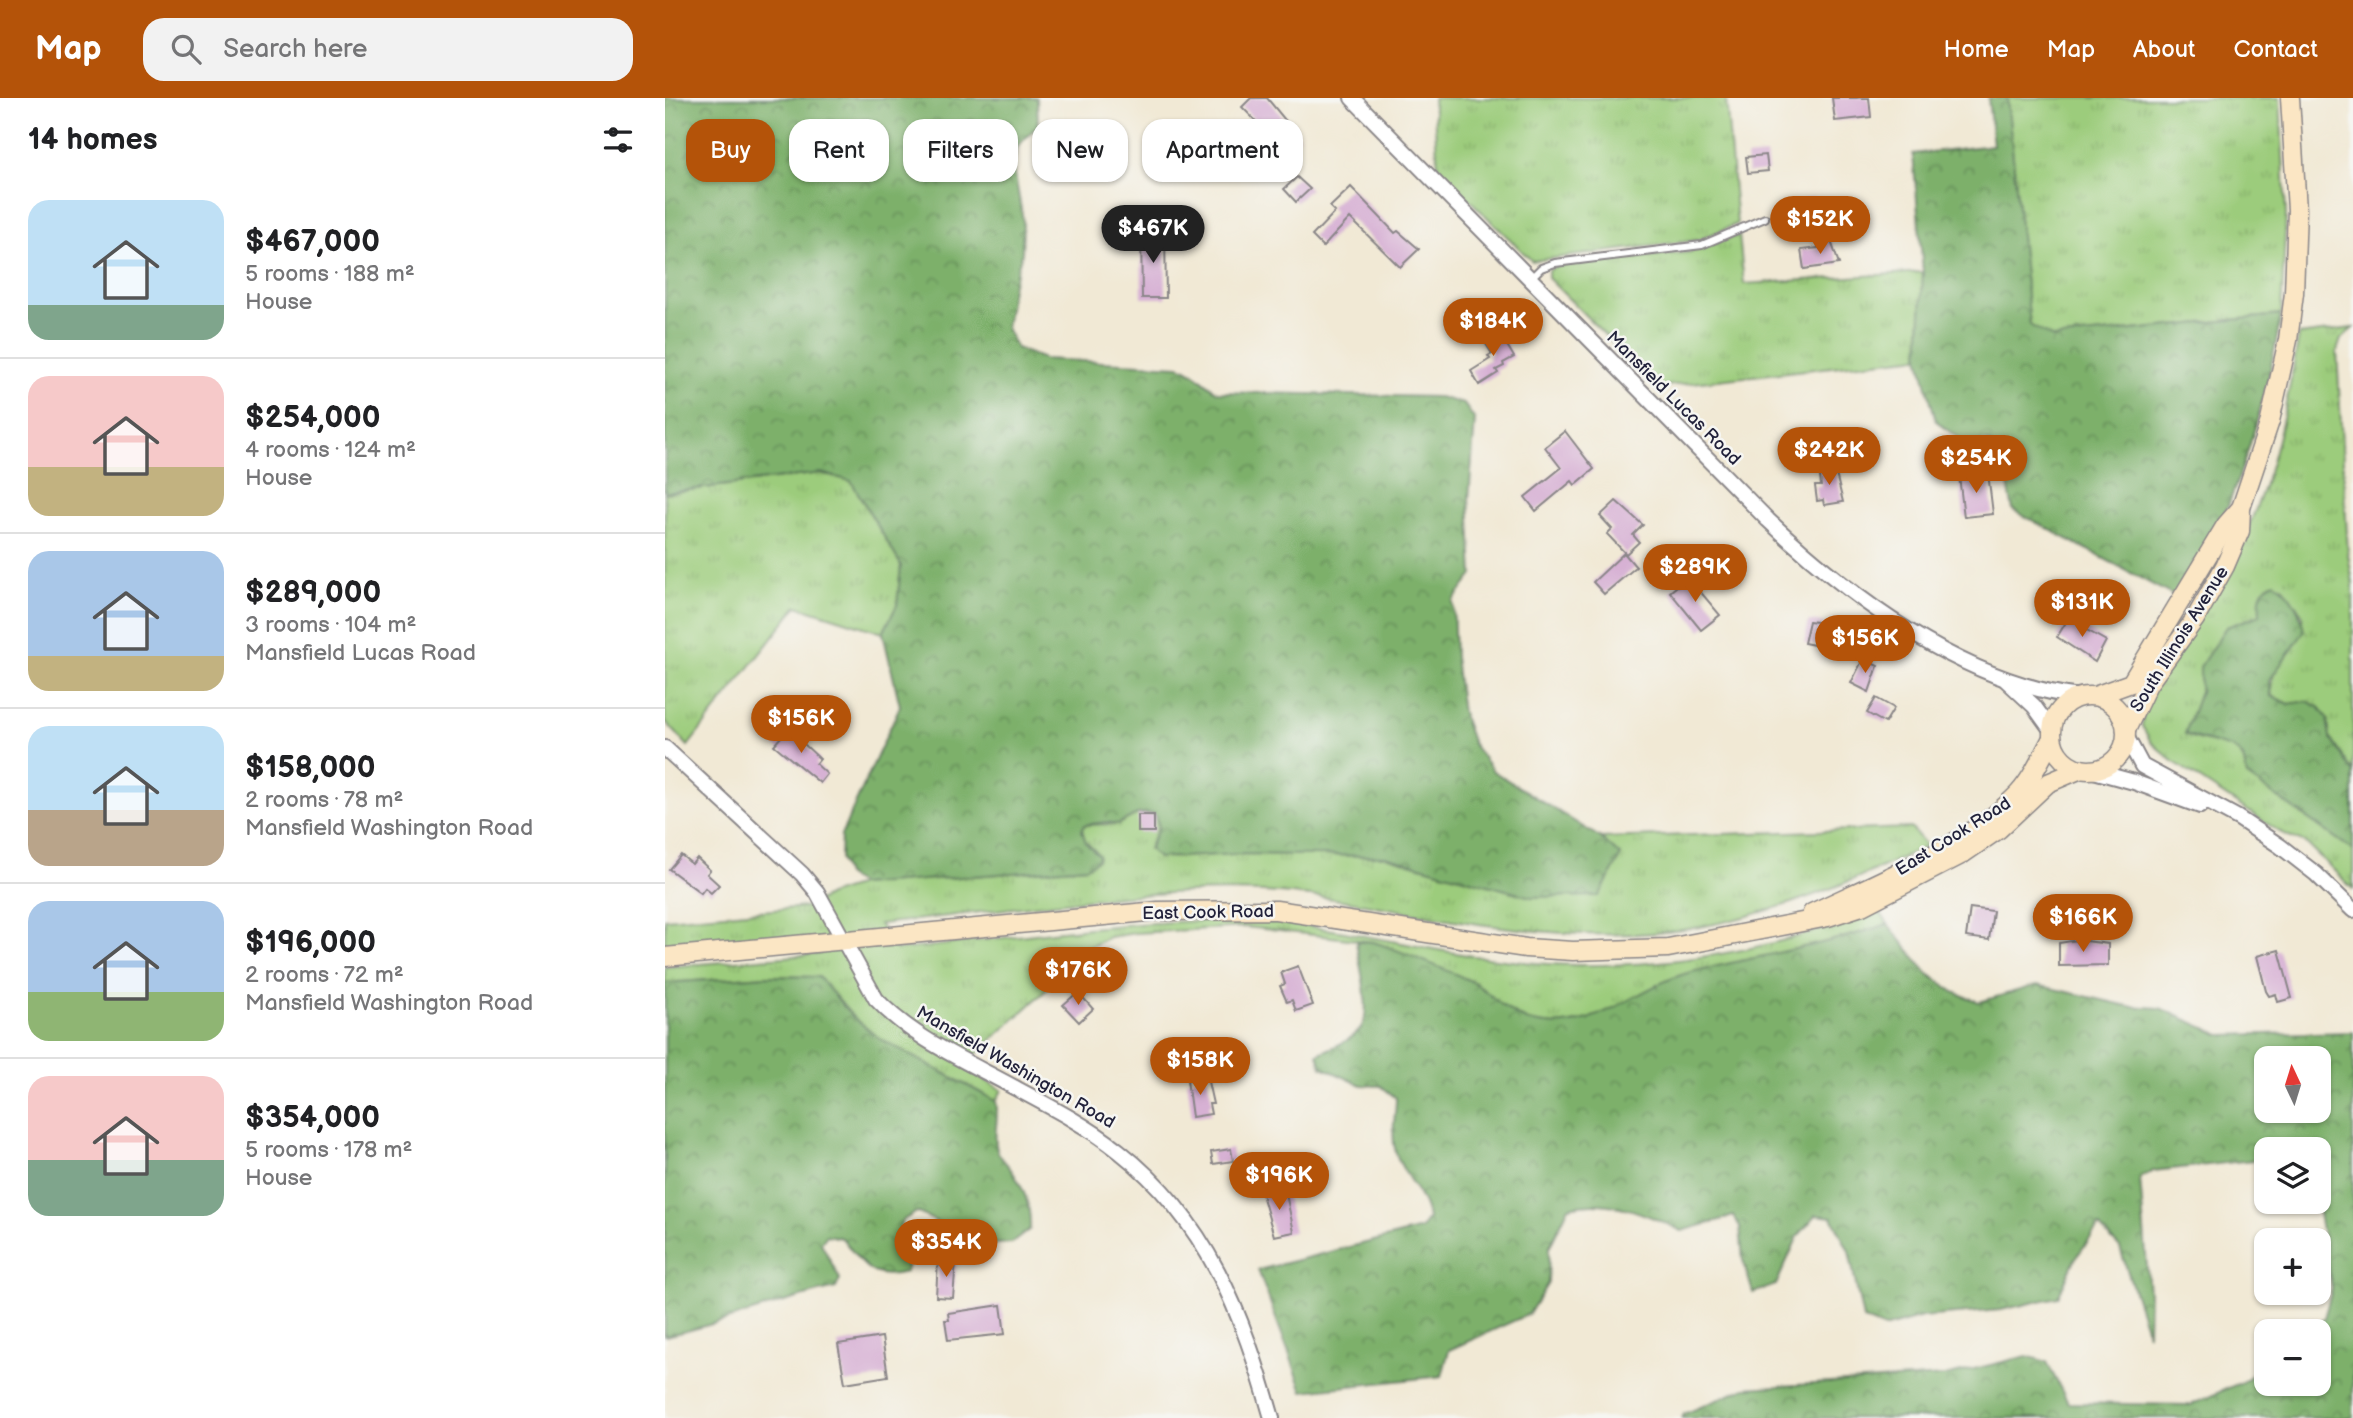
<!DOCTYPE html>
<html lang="en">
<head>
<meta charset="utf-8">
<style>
	body { margin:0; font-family:"Balsamiq Sans",sans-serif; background:#f2f2f2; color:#202124; height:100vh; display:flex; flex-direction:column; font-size:26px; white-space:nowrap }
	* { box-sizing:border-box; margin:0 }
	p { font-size:23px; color:#757577 }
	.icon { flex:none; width:38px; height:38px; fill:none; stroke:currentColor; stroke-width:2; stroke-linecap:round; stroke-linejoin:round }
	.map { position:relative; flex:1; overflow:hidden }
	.panel { display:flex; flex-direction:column; background:#fff; width:665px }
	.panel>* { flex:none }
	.hud { position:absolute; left:21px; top:21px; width:665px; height:63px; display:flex; gap:14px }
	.needle { width:46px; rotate:356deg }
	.buttons { position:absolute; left:1589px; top:948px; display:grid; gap:14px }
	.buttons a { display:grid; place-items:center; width:77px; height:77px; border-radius:14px; background:#fff; box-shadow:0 2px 5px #0004; font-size:35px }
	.price { position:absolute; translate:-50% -60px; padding:0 16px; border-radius:24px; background:#b45309; color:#fff; font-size:23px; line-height:46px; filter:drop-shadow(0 2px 4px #0008) }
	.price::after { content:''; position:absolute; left:50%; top:42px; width:21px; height:16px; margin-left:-10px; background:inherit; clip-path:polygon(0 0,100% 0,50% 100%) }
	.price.selected { background:#222; color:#fff }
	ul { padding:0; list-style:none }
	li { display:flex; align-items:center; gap:21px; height:175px; padding:0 28px }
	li+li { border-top:2px solid #e0e0e0 }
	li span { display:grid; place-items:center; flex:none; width:196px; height:140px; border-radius:21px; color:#555 }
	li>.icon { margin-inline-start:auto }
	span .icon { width:84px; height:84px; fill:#fffc; stroke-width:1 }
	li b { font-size:30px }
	h2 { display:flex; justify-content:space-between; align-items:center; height:84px; padding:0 28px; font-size:30px }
	.chip { padding:0 24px; border-radius:21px; background:#fff; box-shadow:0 2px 5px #0004; font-size:24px; line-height:63px }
	.chip.selected { background:#b45309; color:#fff }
	header { display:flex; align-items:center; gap:42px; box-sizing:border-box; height:98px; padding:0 35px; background:#b45309; color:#fff }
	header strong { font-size:33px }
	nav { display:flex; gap:38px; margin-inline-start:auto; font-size:24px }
	.search { width:490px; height:63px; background:#f2f2f2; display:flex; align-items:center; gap:18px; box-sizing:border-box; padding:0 24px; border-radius:21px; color:#757577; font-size:26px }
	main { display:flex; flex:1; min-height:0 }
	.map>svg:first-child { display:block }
	.grass { fill:url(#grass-tufts); stroke:#5f775b; stroke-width:2 }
	.forest { fill:url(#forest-crowns); stroke:#506953; stroke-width:2; fill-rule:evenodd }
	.building { fill:#d7b1d4 }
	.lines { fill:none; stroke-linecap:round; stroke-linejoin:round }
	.service-casing { stroke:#8a8688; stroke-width:10 }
	.tertiary-casing { stroke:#8a8688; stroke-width:18 }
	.secondary-casing { stroke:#8a8688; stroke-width:21 }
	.service { stroke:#fff; stroke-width:6 }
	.tertiary { stroke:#fff; stroke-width:14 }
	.secondary { stroke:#fbe6c4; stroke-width:18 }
	.labels { text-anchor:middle; stroke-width:5; stroke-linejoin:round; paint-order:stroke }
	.street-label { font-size:18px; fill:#22223b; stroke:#f6f6f2 }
</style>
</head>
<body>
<header>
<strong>Map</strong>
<div class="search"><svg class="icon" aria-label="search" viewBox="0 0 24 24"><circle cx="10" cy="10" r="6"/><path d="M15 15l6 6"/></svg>Search here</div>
<nav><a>Home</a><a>Map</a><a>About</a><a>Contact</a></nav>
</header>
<main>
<section class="panel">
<h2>14 homes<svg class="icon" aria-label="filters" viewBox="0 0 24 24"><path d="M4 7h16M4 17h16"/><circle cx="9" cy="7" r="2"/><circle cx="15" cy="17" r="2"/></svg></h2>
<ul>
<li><span style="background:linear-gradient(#bfe0f5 75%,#7fa58c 0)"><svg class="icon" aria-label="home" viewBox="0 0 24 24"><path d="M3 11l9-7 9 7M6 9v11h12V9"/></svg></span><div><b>$467,000</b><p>5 rooms · 188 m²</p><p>House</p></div></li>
<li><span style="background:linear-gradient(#f6c9c9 65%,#c2b280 0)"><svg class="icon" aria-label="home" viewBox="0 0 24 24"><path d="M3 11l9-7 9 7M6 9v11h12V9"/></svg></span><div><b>$254,000</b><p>4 rooms · 124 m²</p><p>House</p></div></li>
<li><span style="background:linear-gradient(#a9c7e8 75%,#c2b280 0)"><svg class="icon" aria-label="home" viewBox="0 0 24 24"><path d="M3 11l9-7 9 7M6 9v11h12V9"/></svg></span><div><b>$289,000</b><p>3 rooms · 104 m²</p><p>Mansfield Lucas Road</p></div></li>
<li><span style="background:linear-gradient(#bfe0f5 60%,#b9a48a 0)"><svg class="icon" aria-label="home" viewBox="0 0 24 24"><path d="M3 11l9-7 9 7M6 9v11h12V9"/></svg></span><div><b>$158,000</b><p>2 rooms · 78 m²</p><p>Mansfield Washington Road</p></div></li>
<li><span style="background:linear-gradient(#a9c7e8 65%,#8fb573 0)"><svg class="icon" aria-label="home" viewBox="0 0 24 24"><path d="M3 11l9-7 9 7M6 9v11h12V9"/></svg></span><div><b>$196,000</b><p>2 rooms · 72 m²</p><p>Mansfield Washington Road</p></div></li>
<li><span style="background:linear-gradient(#f6c9c9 60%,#7fa58c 0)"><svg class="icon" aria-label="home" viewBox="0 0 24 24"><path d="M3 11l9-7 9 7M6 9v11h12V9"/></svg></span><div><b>$354,000</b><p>5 rooms · 178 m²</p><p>House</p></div></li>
</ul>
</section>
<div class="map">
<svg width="1688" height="1320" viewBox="0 0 1688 1320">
	<defs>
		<pattern id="grass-tufts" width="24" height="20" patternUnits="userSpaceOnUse" patternTransform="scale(1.75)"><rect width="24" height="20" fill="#9ccc7b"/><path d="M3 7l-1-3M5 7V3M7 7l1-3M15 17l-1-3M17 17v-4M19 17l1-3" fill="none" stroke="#86af6b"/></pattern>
		<pattern id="forest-crowns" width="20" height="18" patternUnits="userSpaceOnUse" patternTransform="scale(1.75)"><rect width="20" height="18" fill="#7db06b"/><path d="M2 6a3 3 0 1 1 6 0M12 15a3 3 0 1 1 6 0" fill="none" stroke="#668f59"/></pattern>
	</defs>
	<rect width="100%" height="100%" fill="#f6f6f2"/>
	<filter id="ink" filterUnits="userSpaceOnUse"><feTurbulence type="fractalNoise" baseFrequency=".0143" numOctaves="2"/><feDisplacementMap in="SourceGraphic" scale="14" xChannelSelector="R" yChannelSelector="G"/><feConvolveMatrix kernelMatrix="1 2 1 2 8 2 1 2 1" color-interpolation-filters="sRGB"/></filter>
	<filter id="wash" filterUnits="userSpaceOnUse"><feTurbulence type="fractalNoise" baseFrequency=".00686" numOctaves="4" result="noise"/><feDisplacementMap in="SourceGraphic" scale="28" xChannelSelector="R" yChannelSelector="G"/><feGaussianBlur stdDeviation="1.57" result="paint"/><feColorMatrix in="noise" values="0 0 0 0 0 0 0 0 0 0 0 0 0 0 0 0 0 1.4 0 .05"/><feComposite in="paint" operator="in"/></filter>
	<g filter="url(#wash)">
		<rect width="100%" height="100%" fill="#f1e9d5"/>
		<g class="grass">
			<polygon points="768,0 1061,0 1072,126 1033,142 867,163 773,71"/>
			<polygon points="1342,0 1615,0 1621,117 1616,217 1388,240 1365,228"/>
			<polygon points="1074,137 1079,186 1258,174 1254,259 992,289 883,180 883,173 891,168 1025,154"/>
			<path d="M 1688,230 L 1676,241 L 1672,253 L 1683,456 L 1688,486 L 1688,674 L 1665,639 L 1662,620 L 1641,603 L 1624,606 L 1607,598 C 1603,574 1616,568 1628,550 C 1634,542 1635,528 1638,518 L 1618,488 L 1595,517 L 1561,529 L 1535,569 L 1535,594 L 1520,636 C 1535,646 1571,643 1578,661 C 1580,666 1581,673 1582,678 L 1688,752 L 1688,791 L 1642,746 L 1615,734 L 1509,664 L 1486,644 L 1477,628 L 1479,606 C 1511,553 1547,501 1575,446 C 1608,382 1622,307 1634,237 Z"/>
			<polygon points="156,375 186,383 236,467 232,507 218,535 132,508 23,648 0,623 0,395"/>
			<path d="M 489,715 L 494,728 L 485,746 L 493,760 L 573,756 L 720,758 L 866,799 L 955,758 L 936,740 L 1246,730 L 1262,748 C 1189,783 1116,814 1035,829 C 970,842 887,836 821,827 C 747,817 673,797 598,794 C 475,789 337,813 214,826 L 232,852 C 352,840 481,817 602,824 C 676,829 748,850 822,860 C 951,878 1092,862 1212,810 L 1223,826 L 1163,846 L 1024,875 L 927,922 L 897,928 L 865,924 L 833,906 L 809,884 L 709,844 L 580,829 L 471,835 L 444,839 L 409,857 L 392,882 L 309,958 L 303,972 L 337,992 L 331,1003 L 215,941 L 186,917 L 154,879 L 101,878 L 0,885 L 0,869 L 155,856 L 121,839 L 0,850 L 0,821 L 142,809 L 164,797 L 195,787 L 422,769 L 431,753 L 421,745 L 417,732 L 419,727 L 453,726 L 472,716 Z"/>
		</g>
		<g class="forest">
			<path d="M 0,0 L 372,0 L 373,27 L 353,48 L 348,66 L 358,122 L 357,155 L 347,189 L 341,230 L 352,251 L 379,261 L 514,268 C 530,273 539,285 553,294 L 774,299 L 799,306 L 810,322 L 804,401 L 808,477 L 788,503 L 790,559 L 797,615 L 808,646 L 828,673 L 936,740 L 956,758 L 934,798 L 866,799 L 720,758 L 574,756 L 493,760 L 484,751 L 494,728 L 489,715 L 472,716 L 453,726 L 442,724 L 419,727 L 417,732 L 421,745 L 434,757 L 433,762 L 422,769 L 195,787 L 181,777 L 175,761 L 176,737 L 235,608 L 218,535 L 232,507 L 236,467 L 186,383 L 156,375 L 0,395 Z"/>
			<path d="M 1323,0 L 1342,0 L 1365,227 L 1388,240 L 1616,217 C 1599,317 1567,414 1518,503 L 1348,412 L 1337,356 L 1323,343 L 1301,346 L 1271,323 L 1254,259 L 1258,174 L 1248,56 L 1328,47 Z"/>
			<path d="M 1610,484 C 1626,493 1637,517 1639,534 L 1604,583 L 1606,598 L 1624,606 L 1642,603 L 1654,609 L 1662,620 L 1665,639 L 1688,674 L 1688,752 L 1582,678 L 1578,659 L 1569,651 L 1520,636 L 1535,594 L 1535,569 L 1561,529 L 1595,517 C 1594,500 1593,490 1610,484 Z"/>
			<path d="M 1223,826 L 1262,875 L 1289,894 L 1314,904 L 1372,887 L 1463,908 L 1495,910 L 1556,937 L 1688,934 L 1688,1320 L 1017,1320 L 1019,1316 L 1080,1290 L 1280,1278 L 1362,1258 L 1382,1264 L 1403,1305 L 1526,1307 L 1579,1283 L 1601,1266 L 1601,1286 L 1654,1286 L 1654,1234 L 1642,1234 L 1659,1220 L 1667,1191 L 1652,1104 L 1654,1052 L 1601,1052 L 1601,1063 L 1597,1061 L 1488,1073 L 1475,1080 L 1484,1195 L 1483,1236 L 1455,1150 L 1434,1128 L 1410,1161 L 1393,1199 L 1336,1212 L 1257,1219 L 1219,1230 L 1198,1221 L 1184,1153 L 1167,1119 L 1151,1117 L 1133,1138 L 1111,1187 L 1088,1195 L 1078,1162 L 1075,1129 L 1069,1118 L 1017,1133 C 982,1116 944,1099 904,1109 L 884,1150 L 883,1185 L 864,1216 L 784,1252 L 777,1278 L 638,1293 L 593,1172 L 756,1131 L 763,1121 C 760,1096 738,1079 731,1055 C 725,1036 731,1019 731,1000 L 716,988 L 696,987 L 657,969 L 653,956 C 667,949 691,942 698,926 C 706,907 694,865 691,844 C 696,844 702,843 707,844 C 717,845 802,880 811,886 C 829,898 845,919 868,924 C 930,938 971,888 1026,874 C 1093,858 1157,848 1223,826 ZM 1601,961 L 1654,961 L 1654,1013 L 1601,1013 Z"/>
			<path d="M 101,878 L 154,879 L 186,917 L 215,941 L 331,1003 C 335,1020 327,1036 332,1052 C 334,1058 341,1065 345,1070 C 359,1090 366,1107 365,1131 L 347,1145 L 317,1147 L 252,1114 L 237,1123 L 234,1132 L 244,1162 L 241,1174 C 204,1184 198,1166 177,1140 L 162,1137 L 156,1145 L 175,1181 L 171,1190 C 113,1203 58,1226 0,1238 L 0,885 Z"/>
		</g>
		<g id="blocks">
			<g class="building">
				<polygon points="586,0 602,0 634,39 620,53 577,9"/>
				<polygon points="1167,0 1204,0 1206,19 1170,23"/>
				<polygon points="1101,57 1103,73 1083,75 1081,59"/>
				<polygon points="632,79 645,91 631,104 619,91"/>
				<polygon points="686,89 730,135 733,133 754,151 735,169 685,120 658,149 647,138 670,114 665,109"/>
				<polygon points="1150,99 1155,126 1143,129 1138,101"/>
				<polygon points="476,134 500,134 501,200 477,200"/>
				<polygon points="1166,143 1174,166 1139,171 1136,152 1153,150 1153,145"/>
				<polygon points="833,232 849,259 838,265 839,268 831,272 833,275 814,287 806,273 825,261 823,258 827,256 818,241"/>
				<polygon points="900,333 929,371 910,387 907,383 871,413 860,399 896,370 880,349"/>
				<polygon points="1169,368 1178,404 1159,407 1158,402 1152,403 1150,388 1156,388 1154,369"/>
				<polygon points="1323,375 1328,416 1299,419 1294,378"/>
				<polygon points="951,403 978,427 968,437 974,444 961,456 942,436 947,431 935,418"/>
				<polygon points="959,455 971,469 939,496 928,484"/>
				<polygon points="1023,479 1055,517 1036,532 1005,494"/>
				<polygon points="1409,519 1421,525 1418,530 1441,543 1430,564 1392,539 1403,521 1407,523"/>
				<polygon points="1144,523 1159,525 1154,548 1139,545"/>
				<polygon points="1198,561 1213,568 1204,594 1186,585"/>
				<polygon points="1211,600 1229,610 1220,625 1202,615"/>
				<polygon points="123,631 155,661 151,666 162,676 155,685 109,647"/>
				<rect x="473" y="717" width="16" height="17"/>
				<polygon points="16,757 27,766 32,760 45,772 42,776 54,787 46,795 40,790 36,795 4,771"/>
				<polygon points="1305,810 1328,813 1324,842 1301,839"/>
				<polygon points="1413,842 1443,846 1443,867 1394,868 1394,845"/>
				<polygon points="1614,852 1627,900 1613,904 1611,896 1604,898 1601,893 1592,858"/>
				<polygon points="633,868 648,907 631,913 627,902 622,904 615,888 620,886 616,874"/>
				<polygon points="413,894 428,911 414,924 398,907"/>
				<polygon points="542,979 548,1006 544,1006 546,1016 527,1019 522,982"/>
				<polygon points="566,1051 568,1063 548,1066 546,1054"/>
				<polygon points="620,1091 629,1134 609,1138 597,1096"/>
				<polygon points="273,1161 291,1163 288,1200 271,1199"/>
				<polygon points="336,1207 340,1236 283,1242 280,1222 284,1222 283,1215"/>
				<polygon points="217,1239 223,1278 180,1285 173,1246"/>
			</g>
		</g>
	</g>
	<g filter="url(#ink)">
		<use href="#blocks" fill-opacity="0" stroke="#8a8688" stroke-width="2"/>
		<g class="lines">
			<defs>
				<polyline id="service" points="866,180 876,170 890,165 1037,147 1100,120"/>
				<g id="tertiary">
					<path d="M 687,0 L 1103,422 C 1186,500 1299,585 1415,599"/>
					<polyline points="1341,582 1369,608 1387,633"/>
					<polyline points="1461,638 1477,668 1573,720 1615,748 1651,776 1688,812"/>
					<path d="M 0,650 L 137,776 L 152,794 L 211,901 C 249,942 306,965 354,992 C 388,1010 424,1029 454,1053 C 543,1123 577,1215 607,1320"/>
					<polyline points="1425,672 1469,684 1535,708"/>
				</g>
				<g id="secondary">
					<polyline points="1430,598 1466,585 1561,427 1576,410"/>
					<circle cx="1424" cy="635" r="37"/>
					<polyline points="1461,632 1483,586 1530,521 1560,468 1575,433 1576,410 1605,323 1623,242 1629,195 1632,112 1625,0"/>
					<path d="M 1147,815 C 1210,785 1299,749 1349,700 C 1366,684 1376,660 1387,640"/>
					<polyline points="0,859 493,813 611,812 861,850 908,853 1003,850 1163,819 1197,808 1296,757 1334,731 1383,685 1416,671"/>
				</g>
			</defs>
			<use href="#service" class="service-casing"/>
			<use href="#tertiary" class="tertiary-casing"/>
			<use href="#secondary" class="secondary-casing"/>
			<use href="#service" class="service"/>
			<use href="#tertiary" class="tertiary"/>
			<use href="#secondary" class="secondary"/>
		</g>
	</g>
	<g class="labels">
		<g class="street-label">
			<text transform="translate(1009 300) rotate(45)" y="6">Mansfield Lucas Road</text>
			<text transform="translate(1514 541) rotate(-58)" y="6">South Illinois Avenue</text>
			<text transform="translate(1288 738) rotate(-32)" y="6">East Cook Road</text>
			<text transform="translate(543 814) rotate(-1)" y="6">East Cook Road</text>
			<text transform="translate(351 969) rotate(30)" y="6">Mansfield Washington Road</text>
		</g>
	</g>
</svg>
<div class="buttons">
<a><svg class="needle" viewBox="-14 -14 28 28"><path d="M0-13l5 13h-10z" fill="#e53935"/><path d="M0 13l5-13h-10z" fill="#757577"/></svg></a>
<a><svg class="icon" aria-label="layers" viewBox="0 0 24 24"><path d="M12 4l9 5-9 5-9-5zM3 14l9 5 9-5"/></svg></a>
<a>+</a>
<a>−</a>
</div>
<b class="price" style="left:1155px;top:158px">$152K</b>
<b class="price selected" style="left:488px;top:167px">$467K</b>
<b class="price" style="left:828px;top:260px">$184K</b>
<b class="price" style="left:1164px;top:389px">$242K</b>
<b class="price" style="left:1311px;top:397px">$254K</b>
<b class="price" style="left:1030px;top:506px">$289K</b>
<b class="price" style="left:1417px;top:541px">$131K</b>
<b class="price" style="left:1200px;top:577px">$156K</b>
<b class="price" style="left:136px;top:657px">$156K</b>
<b class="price" style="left:1418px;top:856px">$166K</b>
<b class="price" style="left:413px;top:909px">$176K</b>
<b class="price" style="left:535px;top:999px">$158K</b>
<b class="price" style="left:614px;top:1114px">$196K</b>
<b class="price" style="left:281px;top:1181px">$354K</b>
<div class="hud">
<a class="chip selected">Buy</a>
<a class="chip">Rent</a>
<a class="chip">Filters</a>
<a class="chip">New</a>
<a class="chip">Apartment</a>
</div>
</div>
</main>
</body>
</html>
